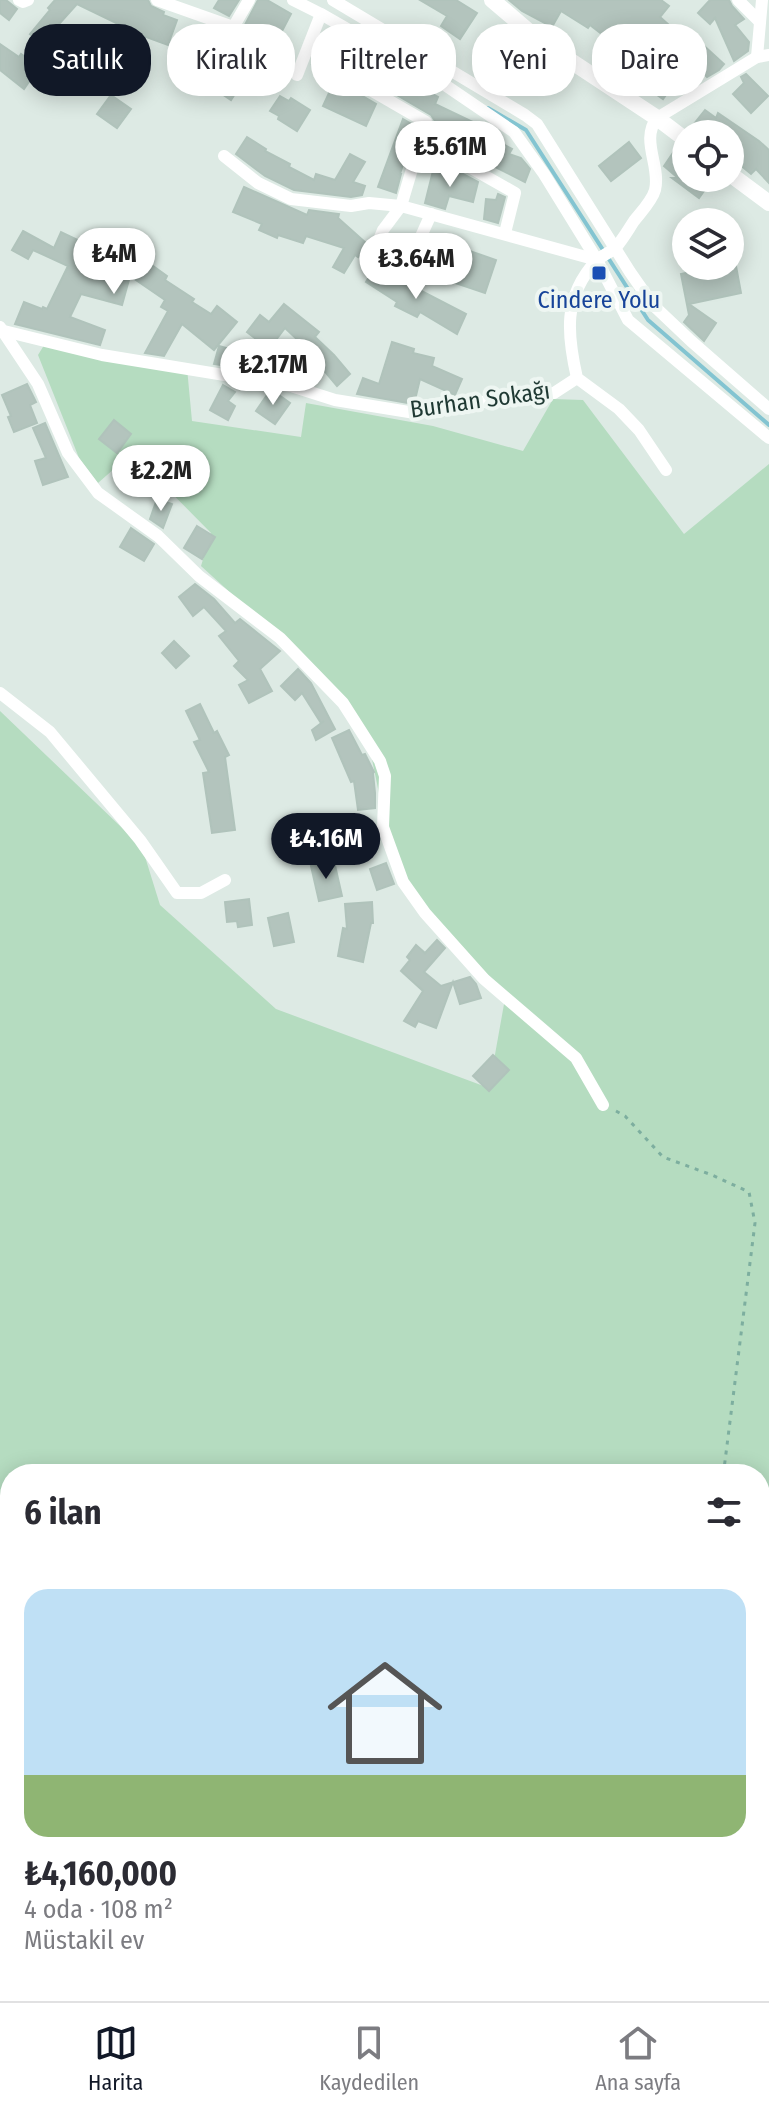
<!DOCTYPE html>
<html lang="tr">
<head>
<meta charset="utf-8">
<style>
	body { margin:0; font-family:"Fira Sans Condensed",sans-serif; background:#f2f2f3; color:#2b2b33; height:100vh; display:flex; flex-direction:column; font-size:30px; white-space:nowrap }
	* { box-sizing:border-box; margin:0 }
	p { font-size:26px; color:#7c7c81 }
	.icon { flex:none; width:44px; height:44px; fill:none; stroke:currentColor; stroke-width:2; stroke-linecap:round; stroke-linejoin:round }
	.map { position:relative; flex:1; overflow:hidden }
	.side { position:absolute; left:0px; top:1464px; width:770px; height:538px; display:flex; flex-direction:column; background:#fff; border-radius:32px 32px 0 0; box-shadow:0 4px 20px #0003 }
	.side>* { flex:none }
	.banner { position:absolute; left:24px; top:24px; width:722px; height:72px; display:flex; gap:16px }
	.fabs { position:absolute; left:672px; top:120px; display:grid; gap:16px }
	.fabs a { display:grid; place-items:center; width:72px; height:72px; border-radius:50%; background:#fff; box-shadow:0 4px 20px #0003; font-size:40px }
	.price { position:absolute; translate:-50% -68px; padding:0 18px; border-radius:28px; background:#fff; color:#222; font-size:26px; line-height:52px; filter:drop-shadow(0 2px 4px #0008) }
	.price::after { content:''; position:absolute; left:50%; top:48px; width:24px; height:18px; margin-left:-12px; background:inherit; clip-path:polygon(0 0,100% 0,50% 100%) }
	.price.active { background:#111827; color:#fff }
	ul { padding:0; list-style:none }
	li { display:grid; align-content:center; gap:16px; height:424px; padding:0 24px }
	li+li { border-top:2px solid #e1e1e2 }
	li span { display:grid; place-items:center; height:248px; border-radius:24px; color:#555 }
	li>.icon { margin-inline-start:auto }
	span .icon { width:144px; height:144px; fill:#fffc; stroke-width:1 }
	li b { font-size:34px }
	h2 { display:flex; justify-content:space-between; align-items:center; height:96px; padding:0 24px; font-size:34px }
	.chip { padding:0 28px; border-radius:32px; background:#fff; box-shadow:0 4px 20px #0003; font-size:28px; line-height:72px }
	.chip.active { background:#111827; color:#fff }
	.tab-bar { display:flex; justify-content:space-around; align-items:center; height:112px; border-top:2px solid #e1e1e2; background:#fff; font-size:22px; color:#7c7c81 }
	.tab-bar a { display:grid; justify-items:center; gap:4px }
	.tab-bar .active { color:#111827 }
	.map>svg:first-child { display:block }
	.green { fill:#b5dcc0 }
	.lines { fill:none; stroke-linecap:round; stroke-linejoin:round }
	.stream { stroke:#83c4d1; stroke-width:4 }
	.building { fill:#b3c4bd; stroke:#b0c3bb; stroke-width:2 }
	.path { stroke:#7dae9f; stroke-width:3; stroke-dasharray:4 6; stroke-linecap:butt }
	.minor { stroke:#fff; stroke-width:12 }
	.tertiary { stroke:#fff; stroke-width:16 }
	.transit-dot { fill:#1a4fb4; stroke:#eef6f2; stroke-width:3 }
	.labels { text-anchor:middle; stroke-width:8; stroke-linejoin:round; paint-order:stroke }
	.transit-label { font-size:24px; fill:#164399; stroke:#eef6f2 }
	.street-label { font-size:24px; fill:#1f3933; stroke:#eef6f2 }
</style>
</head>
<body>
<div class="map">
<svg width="769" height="2001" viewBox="0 0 769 2001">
	<rect width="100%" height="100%" fill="#ddeae4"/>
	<polygon class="green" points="46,342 187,368 192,421 301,437 306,403 433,426 523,451 553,399 583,400 684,534 769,464 769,1977 760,1974 760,1474 10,1474 10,1992 410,1992 430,2001 0,2001 0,711 142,847 160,905 276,1009 489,1088 506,993 446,932 395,871 368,740 300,656 201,566 211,533 132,453 98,483 79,458 38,355"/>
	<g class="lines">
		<polyline class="stream" points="488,108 526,130 648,320 769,425"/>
	</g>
	<g class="building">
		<polygon points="0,0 6,0 17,9 9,20 0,13"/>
		<polygon points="55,0 148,0 151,6 164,12 163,15 177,20 168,45 141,35 77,4 59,24 63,27 46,47 30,34 50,10 48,8"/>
		<polygon points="219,0 239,0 229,16 214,8"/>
		<polygon points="258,0 267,0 291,14 281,33 270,27 259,48 238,38"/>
		<polygon points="420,0 456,0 477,13 460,39 441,26 447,16"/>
		<polygon points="509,0 661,0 669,6 660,17 678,33 674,37 694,54 703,45 724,64 719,70 707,77 690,61 663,99 626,73 634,62 616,48 617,46 590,25 588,28 561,11 552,27 522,11"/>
		<polygon points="710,0 729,0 732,6 744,19 735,25 749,42 748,51 734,61 715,18 710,24 698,13"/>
		<polygon points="321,41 349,51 351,46 400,71 398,75 438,97 435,104 479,125 476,130 512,149 509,154 521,158 530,169 525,182 431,135 435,121 431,115 340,62 332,62 327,69 312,64"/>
		<polygon points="0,44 19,57 21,54 39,67 24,89 0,70"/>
		<polygon points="195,47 207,55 196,74 183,65"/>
		<polygon points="252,50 274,61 264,82 242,70"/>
		<polygon points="221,67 243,81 231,100 210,86"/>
		<polygon points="746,74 768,96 751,113 733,94 744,83 741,77"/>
		<polygon points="335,80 376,104 366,126 323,106"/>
		<polygon points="111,95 131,109 117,128 97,114"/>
		<polygon points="280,96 289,101 291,98 310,110 297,131 278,119 279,116 270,111"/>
		<polygon points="705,110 716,118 718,113 759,141 769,150 769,183 756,169 751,174 738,163 741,159 730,151 730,134 695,134 690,129"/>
		<polygon points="403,119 415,126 400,174 401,174 396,193 378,187"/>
		<polygon points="247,137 266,149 265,151 290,164 289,167 314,180 316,174 335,180 350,154 365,162 353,182 365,186 362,195 351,197 294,190 265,176 236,154"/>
		<polygon points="629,142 641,158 611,181 599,166"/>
		<polygon points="677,147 686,153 686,178 713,178 699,198 672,178 678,178 664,166"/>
		<polygon points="433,171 458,177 459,173 463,174 478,182 473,202 449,196 445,209 425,203"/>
		<polygon points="244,187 307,215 309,210 339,214 338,218 367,244 358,257 355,255 344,273 333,267 344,248 306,236 303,243 278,235 277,238 259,230 262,224 233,212"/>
		<polygon points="498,194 505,197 498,223 484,219 486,199 496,200"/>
		<polygon points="23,231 54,248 61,232 84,243 81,249 117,265 128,248 167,276 165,280 194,299 192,302 211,314 217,306 237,322 214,350 182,324 164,356 145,353 168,311 161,307 165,300 130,276 122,305 81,294 70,317 105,330 100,345 15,324 24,302 42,309 43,307 47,309 68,266 33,250 28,259 12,250"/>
		<polygon points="458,247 496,260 485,293 446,280"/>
		<polygon points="718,266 736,266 741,293 689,304 716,323 704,341 684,322 689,315 681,274"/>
		<polygon points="375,267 466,314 457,334 420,312 417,317 395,306 397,302 366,282"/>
		<polygon points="284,304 319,332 315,337 334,355 350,374 337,386 317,362 305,377 286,362 301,343 285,328 269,349 247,332 260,315 269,322"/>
		<polygon points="392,342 414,349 413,353 434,358 432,366 462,379 455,395 420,379 414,404 357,394 363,378 379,384"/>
		<polygon points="219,346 262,358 252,370 214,364"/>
		<polygon points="27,384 36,402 30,405 37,423 14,432 8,417 11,416 2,395"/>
		<polygon points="223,385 235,392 228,401 235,406 228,420 210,410"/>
		<polygon points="269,392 276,393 290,403 275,424 256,411"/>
		<polygon points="114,420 131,434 117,453 99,439"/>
		<polygon points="45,423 68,477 43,485 35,461 46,458 33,428"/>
		<polygon points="157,499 172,504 163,528 150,519"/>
		<polygon points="197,526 215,537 202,559 184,548"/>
		<polygon points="131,528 154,544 144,561 120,547"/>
		<polygon points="195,584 214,599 235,623 240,619 280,651 260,669 272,691 249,703 239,685 248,680 234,666 239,661 219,636 226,631 204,607 193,616 179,597"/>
		<polygon points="174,641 189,656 176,668 162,653"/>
		<polygon points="298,669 311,683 335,729 316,740 312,730 324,721 321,723 302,693 295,700 281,686"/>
		<polygon points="200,704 214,733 217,731 229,755 225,757 235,830 212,833 203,773 209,772 194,742 200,740 186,711"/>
		<polygon points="349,730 362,755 365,754 374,772 373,773 375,793 375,808 358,810 354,781 351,782 332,738"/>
		<polygon points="334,861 342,896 319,901 311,866"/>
		<polygon points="386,863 394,884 377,890 370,869"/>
		<polygon points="249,899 252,925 238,927 237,921 227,922 225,902"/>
		<polygon points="372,902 373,923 371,923 363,962 338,956 343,928 347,929 345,904"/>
		<polygon points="288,913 294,942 274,946 268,918"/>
		<polygon points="437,940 445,948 424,972 441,986 470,977 476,984 481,998 460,1004 453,982 436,1028 418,1021 415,1027 404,1021 423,991 401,971 410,960 407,957 416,945 425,953"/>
		<polygon points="493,1055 509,1070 489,1091 473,1076"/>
	</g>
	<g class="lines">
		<g class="path">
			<polyline points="616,1111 625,1116 663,1157 712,1175 749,1192 755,1223 724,1469 727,1474"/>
			<polyline points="760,1547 769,1601"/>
		</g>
		<g class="minor">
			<polyline points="19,0 23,2 28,0"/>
			<polyline points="157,0 233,27"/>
			<polyline points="293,0 321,14 445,85 514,132 544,174 597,260 628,320 769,438"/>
			<polyline points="333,0 525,115 537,124 630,272 653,305 691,341 769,409"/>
			<polyline points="738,0 759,21"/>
			<polyline points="757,57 762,0"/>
			<polyline points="336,70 426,122 401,206 383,230 372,257"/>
			<polyline points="297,75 321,14"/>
			<polyline points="198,88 249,0"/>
			<polyline points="420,139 515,193 505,233"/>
			<polyline points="224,156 258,183 291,199 351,206 369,203 401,206 597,260"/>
			<polyline points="410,261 431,214"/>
			<polyline points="0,327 38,384 68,453 98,493 158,536 199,576 280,638 343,703 380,761 385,776 383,827 403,882 425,913 484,979 576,1058 603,1105"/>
			<polyline points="4,331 102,355 291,386 335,400 415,413 507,398 554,393 577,378"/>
			<path d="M 666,470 L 639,430 L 619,409 L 577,378 C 567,334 563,297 596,261 C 602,255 610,253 616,247 C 623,239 628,230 634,221 C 641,212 652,201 655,190 C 661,166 640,140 657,118 L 757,57 L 769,55"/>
			<polyline points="0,693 50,732 140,840 177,893 201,893 225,880"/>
			<polyline points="0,1863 10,1860"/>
		</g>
		<g class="tertiary">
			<polyline points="492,0 539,40 657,118 686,140"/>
			<polyline points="730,174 769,203"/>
		</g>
	</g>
	<rect class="transit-dot" x="591" y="265" width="16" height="16" rx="4"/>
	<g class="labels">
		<g class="transit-label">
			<text x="599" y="308">Cindere Yolu</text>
		</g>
		<g class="street-label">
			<text transform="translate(480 400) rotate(-8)" y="8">Burhan Sokağı</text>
		</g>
	</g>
</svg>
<div class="fabs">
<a><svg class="icon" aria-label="locate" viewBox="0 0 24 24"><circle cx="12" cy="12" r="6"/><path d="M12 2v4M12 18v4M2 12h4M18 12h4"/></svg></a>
<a><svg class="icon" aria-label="layers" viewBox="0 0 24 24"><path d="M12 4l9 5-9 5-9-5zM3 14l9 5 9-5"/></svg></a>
</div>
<b class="price" style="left:450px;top:189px">₺5.61M</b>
<b class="price" style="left:114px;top:296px">₺4M</b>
<b class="price" style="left:416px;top:301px">₺3.64M</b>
<b class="price" style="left:273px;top:407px">₺2.17M</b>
<b class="price" style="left:161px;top:513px">₺2.2M</b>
<b class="price active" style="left:326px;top:881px">₺4.16M</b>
<div class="banner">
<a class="chip active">Satılık</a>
<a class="chip">Kiralık</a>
<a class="chip">Filtreler</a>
<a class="chip">Yeni</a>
<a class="chip">Daire</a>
</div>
<section class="side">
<h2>6 ilan<svg class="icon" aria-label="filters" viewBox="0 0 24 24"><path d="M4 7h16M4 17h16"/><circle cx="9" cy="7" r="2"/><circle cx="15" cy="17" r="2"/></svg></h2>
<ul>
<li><span style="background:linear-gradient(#bfe0f5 75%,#8fb573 0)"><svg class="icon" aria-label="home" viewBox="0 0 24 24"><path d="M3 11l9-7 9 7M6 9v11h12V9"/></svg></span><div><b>₺4,160,000</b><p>4 oda · 108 m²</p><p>Müstakil ev</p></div></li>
</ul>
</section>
</div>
<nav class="tab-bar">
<a class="active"><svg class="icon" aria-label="map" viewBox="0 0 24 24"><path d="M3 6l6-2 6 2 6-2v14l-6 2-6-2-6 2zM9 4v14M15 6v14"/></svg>Harita</a>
<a><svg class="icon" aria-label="saved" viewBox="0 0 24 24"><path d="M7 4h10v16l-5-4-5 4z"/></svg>Kaydedilen</a>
<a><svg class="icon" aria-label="home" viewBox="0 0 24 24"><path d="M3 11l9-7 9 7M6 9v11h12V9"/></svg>Ana sayfa</a>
</nav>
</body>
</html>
